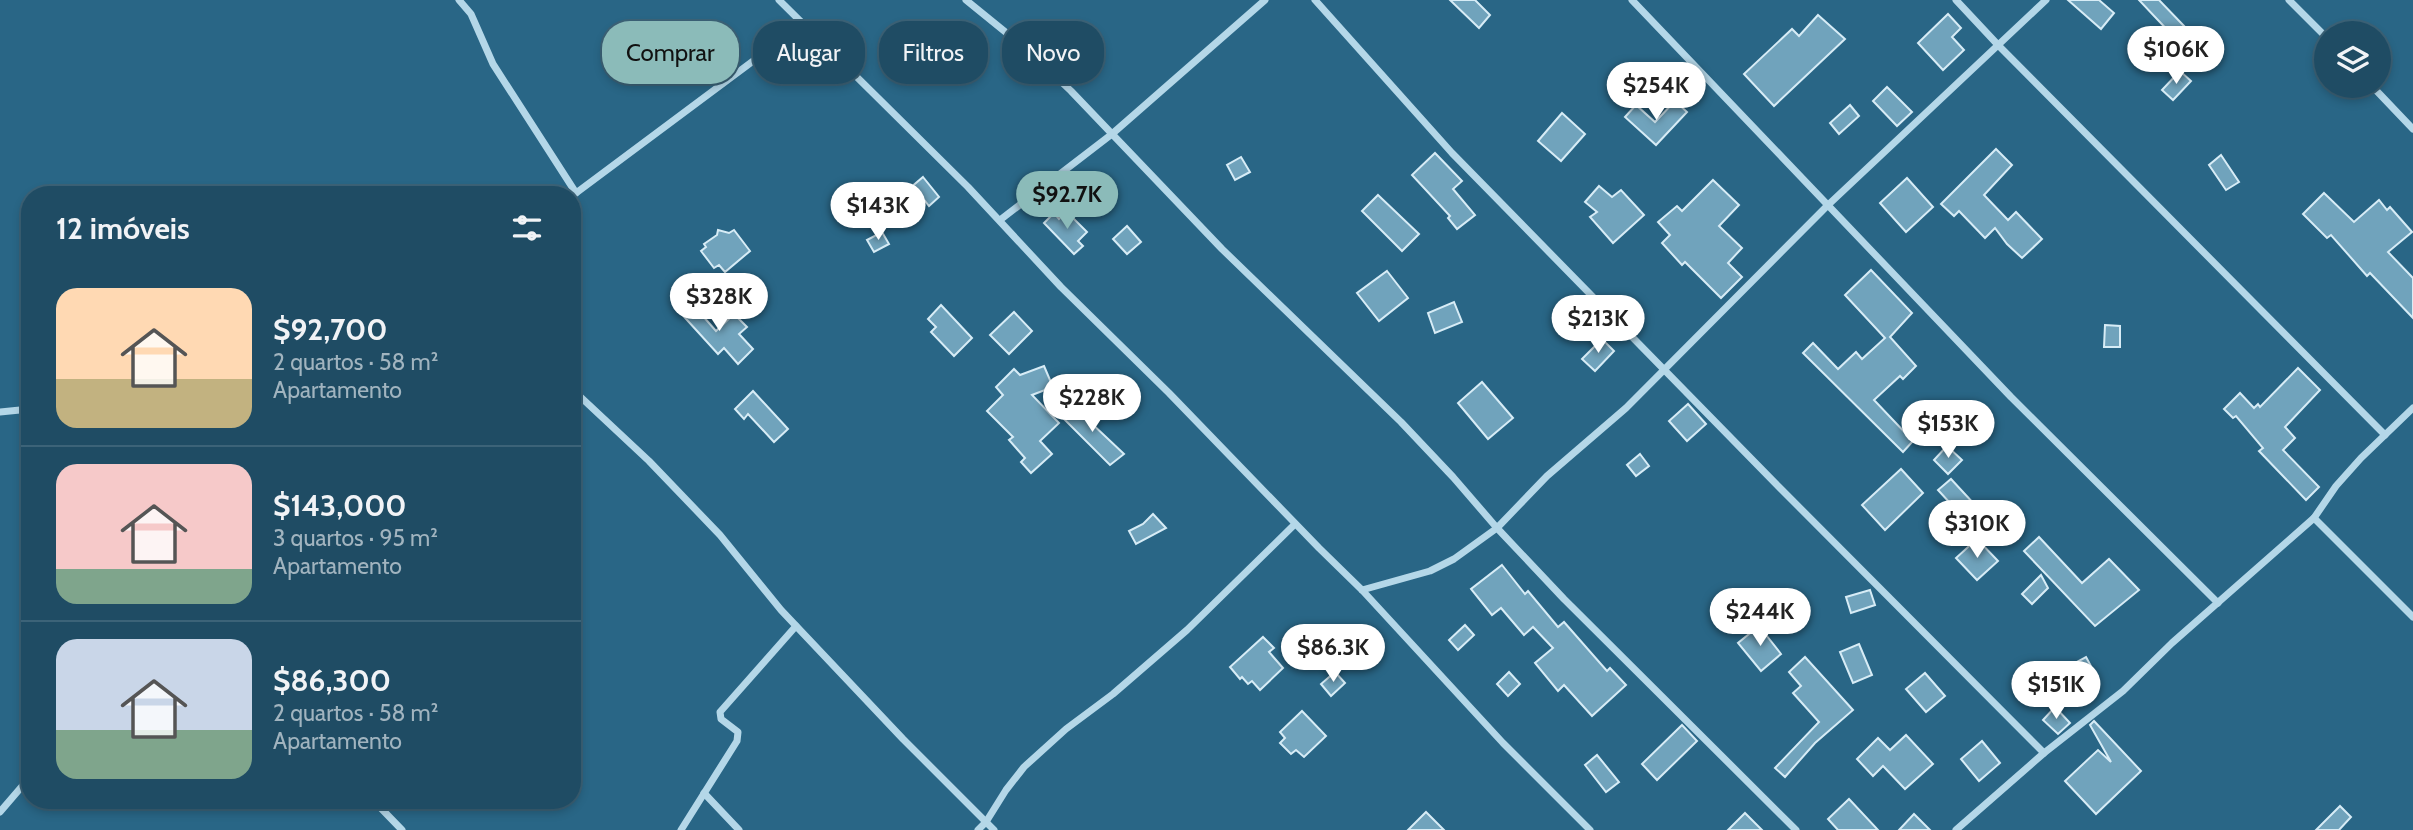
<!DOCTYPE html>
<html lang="pt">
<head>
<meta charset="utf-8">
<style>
	body { margin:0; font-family:Cabin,sans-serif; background:#2c566d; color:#f1f3f6; height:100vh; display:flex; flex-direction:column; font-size:26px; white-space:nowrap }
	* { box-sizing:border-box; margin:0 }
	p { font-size:23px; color:#a1b4bf }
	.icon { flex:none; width:38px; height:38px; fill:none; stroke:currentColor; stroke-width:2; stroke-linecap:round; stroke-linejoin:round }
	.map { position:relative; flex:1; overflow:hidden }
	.sheet { position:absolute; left:21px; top:186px; width:560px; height:623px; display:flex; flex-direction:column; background:#1f4c64; border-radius:28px; box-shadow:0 4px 10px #0003,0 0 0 2px #3c6378 }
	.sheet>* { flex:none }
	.hud { position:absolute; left:602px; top:21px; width:665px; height:63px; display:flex; gap:14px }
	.buttons { position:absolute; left:2314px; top:21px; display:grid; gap:14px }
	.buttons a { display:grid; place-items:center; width:77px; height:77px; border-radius:50%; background:#1f4c64; box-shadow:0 4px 10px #0003,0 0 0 2px #3c6378; font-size:35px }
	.price { position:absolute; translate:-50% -60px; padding:0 16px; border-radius:24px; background:#fff; color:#222; font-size:23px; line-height:46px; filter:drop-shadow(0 2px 4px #0008) }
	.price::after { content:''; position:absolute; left:50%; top:42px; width:21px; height:16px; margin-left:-10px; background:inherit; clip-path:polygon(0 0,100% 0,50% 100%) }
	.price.active { background:#8bbbb9; color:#111 }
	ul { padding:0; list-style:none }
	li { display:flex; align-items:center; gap:21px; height:175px; padding:0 35px }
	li+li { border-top:2px solid #3c6378 }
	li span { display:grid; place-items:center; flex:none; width:196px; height:140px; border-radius:21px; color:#555 }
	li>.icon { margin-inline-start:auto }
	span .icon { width:84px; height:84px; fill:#fffc; stroke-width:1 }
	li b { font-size:30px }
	h2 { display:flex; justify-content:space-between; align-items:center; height:84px; padding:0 35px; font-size:30px }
	.chip { padding:0 24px; border-radius:28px; background:#1f4c64; box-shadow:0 4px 10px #0003,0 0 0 2px #3c6378; font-size:24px; line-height:63px }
	.chip.active { background:#8bbbb9; color:#111 }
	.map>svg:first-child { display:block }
	.building { fill:#70a3bc; stroke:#d7ecf6; stroke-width:2 }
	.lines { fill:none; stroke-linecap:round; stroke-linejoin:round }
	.minor { stroke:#b4d7e8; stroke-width:7 }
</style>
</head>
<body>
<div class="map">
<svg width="2413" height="830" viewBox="0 0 2413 830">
	<rect width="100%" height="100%" fill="#296686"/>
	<g class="building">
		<polygon points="1450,0 1475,0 1490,15 1479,28"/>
		<polygon points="2068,0 2099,0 2114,13 2101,29"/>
		<polygon points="2139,0 2159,0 2185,27 2174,37"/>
		<polygon points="1948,14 1961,28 1952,37 1964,50 1943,70 1918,43"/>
		<polygon points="1818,15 1845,39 1774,106 1744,74 1792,29 1799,36"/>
		<polygon points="2180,71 2191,81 2173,100 2162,90"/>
		<polygon points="1887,87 1912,112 1897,126 1873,101"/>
		<polygon points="1675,101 1687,112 1656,145 1625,117 1636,105 1655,122"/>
		<polygon points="1850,105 1859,116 1839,134 1830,123"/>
		<polygon points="1562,113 1585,134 1561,161 1538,141"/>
		<polygon points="1996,149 2012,165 1984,195 2008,220 2016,212 2042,239 2022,258 2007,244 1995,228 1985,238 1959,211 1954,216 1941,204"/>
		<polygon points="1435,153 1462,181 1453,189 1475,215 1457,229 1448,218 1450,216 1412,175"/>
		<polygon points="2221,155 2239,182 2226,190 2209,165"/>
		<polygon points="1241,157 1250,172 1235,180 1227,165"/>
		<polygon points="923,177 939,197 929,206 925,201 907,216 895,201"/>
		<polygon points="1907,178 1933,207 1906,232 1880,203"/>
		<polygon points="1713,180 1739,205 1719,226 1742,248 1728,263 1742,277 1721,298 1685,262 1682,265 1662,243 1670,235 1658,222 1677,206 1682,211"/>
		<polygon points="1599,186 1612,197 1621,190 1644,215 1613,243 1590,217 1597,212 1585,202"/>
		<polygon points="2324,193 2354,222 2379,200 2387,210 2390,207 2412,232 2388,252 2413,278 2413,318 2370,273 2367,276 2331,235 2327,238 2303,214"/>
		<polygon points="1378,195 1419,234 1402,251 1362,211"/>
		<polygon points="1066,211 1087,232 1078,241 1083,246 1074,254 1044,223 1054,213 1059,219"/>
		<polygon points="1127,226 1141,242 1127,254 1113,239"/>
		<polygon points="718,230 729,233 734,230 750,251 725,272 719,265 714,268 701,251 706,247 704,244 717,235"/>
		<polygon points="882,232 889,244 874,252 867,240"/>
		<polygon points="1871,270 1912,313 1890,337 1916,366 1903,379 1900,376 1874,400 1913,441 1903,452 1803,353 1813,343 1838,369 1856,352 1862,359 1885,338 1845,295"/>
		<polygon points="1387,271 1408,298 1379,321 1357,293"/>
		<polygon points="688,299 716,331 734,314 747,327 739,334 753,349 738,364 724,348 718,354 677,309"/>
		<polygon points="1454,302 1462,322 1435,333 1428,313"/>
		<polygon points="941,305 972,338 954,356 931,332 936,327 928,319"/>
		<polygon points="1014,312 1032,331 1009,354 990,335"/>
		<polygon points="2105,325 2120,326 2120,347 2104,347"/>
		<polygon points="1602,339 1614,351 1595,371 1582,359"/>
		<polygon points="1044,366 1053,387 1032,395 1059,423 1040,441 1052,454 1031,473 1021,462 1025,458 1009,440 1013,437 987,411 1003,395 996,387 1014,369 1020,375"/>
		<polygon points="2298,368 2320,390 2285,427 2295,438 2283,450 2319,487 2306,500 2259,451 2263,448 2236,416 2233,418 2224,409 2240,393 2254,408 2258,404 2260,407"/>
		<polygon points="1482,382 1513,418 1488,439 1458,403"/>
		<polygon points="753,391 788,429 774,442 748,414 744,419 735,409"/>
		<polygon points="1079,402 1094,416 1089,421 1124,454 1110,465 1063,418"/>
		<polygon points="1688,404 1706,424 1687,441 1669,421"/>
		<polygon points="1947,446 1962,460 1948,474 1934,460"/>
		<polygon points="1640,454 1649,466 1636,476 1627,465"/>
		<polygon points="1901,469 1923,493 1885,530 1862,505"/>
		<polygon points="1951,479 1975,505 1962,516 1938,490"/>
		<polygon points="1153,514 1166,528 1136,544 1129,531 1143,524"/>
		<polygon points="2039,537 2082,583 2109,559 2139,590 2095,626 2024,551"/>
		<polygon points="1977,539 1998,561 1977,580 1956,558"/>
		<polygon points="1502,565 1525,594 1528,591 1558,627 1564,622 1607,671 1610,668 1626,685 1592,716 1564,685 1558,691 1535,663 1553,648 1533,627 1524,635 1501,608 1492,615 1471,589"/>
		<polygon points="2041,575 2048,588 2032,604 2022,594"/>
		<polygon points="1870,590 1875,605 1851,613 1846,597"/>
		<polygon points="1465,625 1474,635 1458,650 1449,640"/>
		<polygon points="1759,626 1781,654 1761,671 1738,643"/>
		<polygon points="1263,637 1274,648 1269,652 1283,668 1260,690 1252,681 1248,684 1242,677 1240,679 1230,667"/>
		<polygon points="1859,644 1872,675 1853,683 1840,652"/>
		<polygon points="1805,657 1853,710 1815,743 1785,777 1775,768 1819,722 1793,693 1801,686 1789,672"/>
		<polygon points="2086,657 2098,679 2072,693 2060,671"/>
		<polygon points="1335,672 1345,683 1331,696 1321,684"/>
		<polygon points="1509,672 1520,684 1508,696 1497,684"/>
		<polygon points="1925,673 1945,696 1926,712 1906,689"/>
		<polygon points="2055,707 2070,723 2058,734 2043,720"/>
		<polygon points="1302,711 1326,736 1304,757 1296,750 1291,754 1280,743 1285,738 1280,732"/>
		<polygon points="2094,721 2141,771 2096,814 2065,781 2098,750 2111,762 2090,725"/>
		<polygon points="1682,725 1697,741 1657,780 1642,764"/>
		<polygon points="1906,735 1933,764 1905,789 1883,766 1873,776 1857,759 1878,738 1890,750"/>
		<polygon points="1982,741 2000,763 1979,781 1961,759"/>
		<polygon points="1597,755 1619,782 1606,792 1585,765"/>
		<polygon points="1849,799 1878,830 1838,830 1828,819"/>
		<polygon points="2340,806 2351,817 2339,830 2316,830"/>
		<polygon points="1426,812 1444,830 1408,830"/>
		<polygon points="1745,813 1762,830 1728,830"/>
		<polygon points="1914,814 1930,830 1899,830"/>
	</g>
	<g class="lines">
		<g class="minor">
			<polyline points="459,0 471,14 493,64 576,193"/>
			<polyline points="779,0 968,187 1061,287 1169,393 1319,548 1362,590 1503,743 1590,830"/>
			<polyline points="966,0 1030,52 1071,91 1222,249 1401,422 1453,477 1497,528 1547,476 1626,408 1827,206 2046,0"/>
			<polyline points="1315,0 1452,153 1779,487 2044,753"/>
			<polyline points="1632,0 2011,397 2218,603"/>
			<polyline points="1956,0 1999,46 2385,435"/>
			<polyline points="2289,0 2326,37"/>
			<polyline points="2372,86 2413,129"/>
			<polyline points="572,196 804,23"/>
			<polyline points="1000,220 1112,134 1265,0"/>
			<polyline points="572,389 649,461 720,535 781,610 903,739 994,830"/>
			<polyline points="0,412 30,409"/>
			<polyline points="2314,518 2413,617"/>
			<polyline points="1362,590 1430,571 1454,559 1497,528 1564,599 1796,830"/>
			<polyline points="704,793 739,830"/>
			<polyline points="373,800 402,830"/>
			<polyline points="0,812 30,777"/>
			<polyline points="681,830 737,741 738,732 721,719 720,712 796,626"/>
			<polyline points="978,830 986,822 1006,790 1024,767 1066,729 1113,694 1187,630 1295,524"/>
			<polyline points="1956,830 2044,753 2123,691 2172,643 2314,518 2336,486 2361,458 2413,408"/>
		</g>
	</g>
</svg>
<div class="buttons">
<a><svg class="icon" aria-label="layers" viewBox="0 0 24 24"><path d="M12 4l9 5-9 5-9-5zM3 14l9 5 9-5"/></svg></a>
</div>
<b class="price" style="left:2176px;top:86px">$106K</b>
<b class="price" style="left:1656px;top:122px">$254K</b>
<b class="price active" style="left:1067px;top:231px">$92.7K</b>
<b class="price" style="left:878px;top:242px">$143K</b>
<b class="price" style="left:719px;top:333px">$328K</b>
<b class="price" style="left:1598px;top:355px">$213K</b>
<b class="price" style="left:1092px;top:434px">$228K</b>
<b class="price" style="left:1948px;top:460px">$153K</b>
<b class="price" style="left:1977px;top:560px">$310K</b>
<b class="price" style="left:1760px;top:648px">$244K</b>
<b class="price" style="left:1333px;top:684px">$86.3K</b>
<b class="price" style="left:2056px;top:721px">$151K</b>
<div class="hud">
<a class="chip active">Comprar</a>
<a class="chip">Alugar</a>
<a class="chip">Filtros</a>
<a class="chip">Novo</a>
</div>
<section class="sheet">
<h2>12 imóveis<svg class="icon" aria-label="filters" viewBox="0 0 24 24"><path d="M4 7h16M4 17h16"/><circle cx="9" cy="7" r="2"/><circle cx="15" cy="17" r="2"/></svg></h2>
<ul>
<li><span style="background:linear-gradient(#ffd9b3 65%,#c2b280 0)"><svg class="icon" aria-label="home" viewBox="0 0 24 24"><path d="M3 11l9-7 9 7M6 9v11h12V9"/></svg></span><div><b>$92,700</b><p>2 quartos · 58 m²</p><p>Apartamento</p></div></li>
<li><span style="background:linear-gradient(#f6c9c9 75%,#7fa58c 0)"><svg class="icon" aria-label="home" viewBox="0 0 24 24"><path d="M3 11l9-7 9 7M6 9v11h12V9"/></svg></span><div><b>$143,000</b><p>3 quartos · 95 m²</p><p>Apartamento</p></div></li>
<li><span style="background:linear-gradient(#c9d6e8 65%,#7fa58c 0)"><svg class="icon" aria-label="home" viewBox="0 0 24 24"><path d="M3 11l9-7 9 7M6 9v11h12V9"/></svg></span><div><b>$86,300</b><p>2 quartos · 58 m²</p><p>Apartamento</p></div></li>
</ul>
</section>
</div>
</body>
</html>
